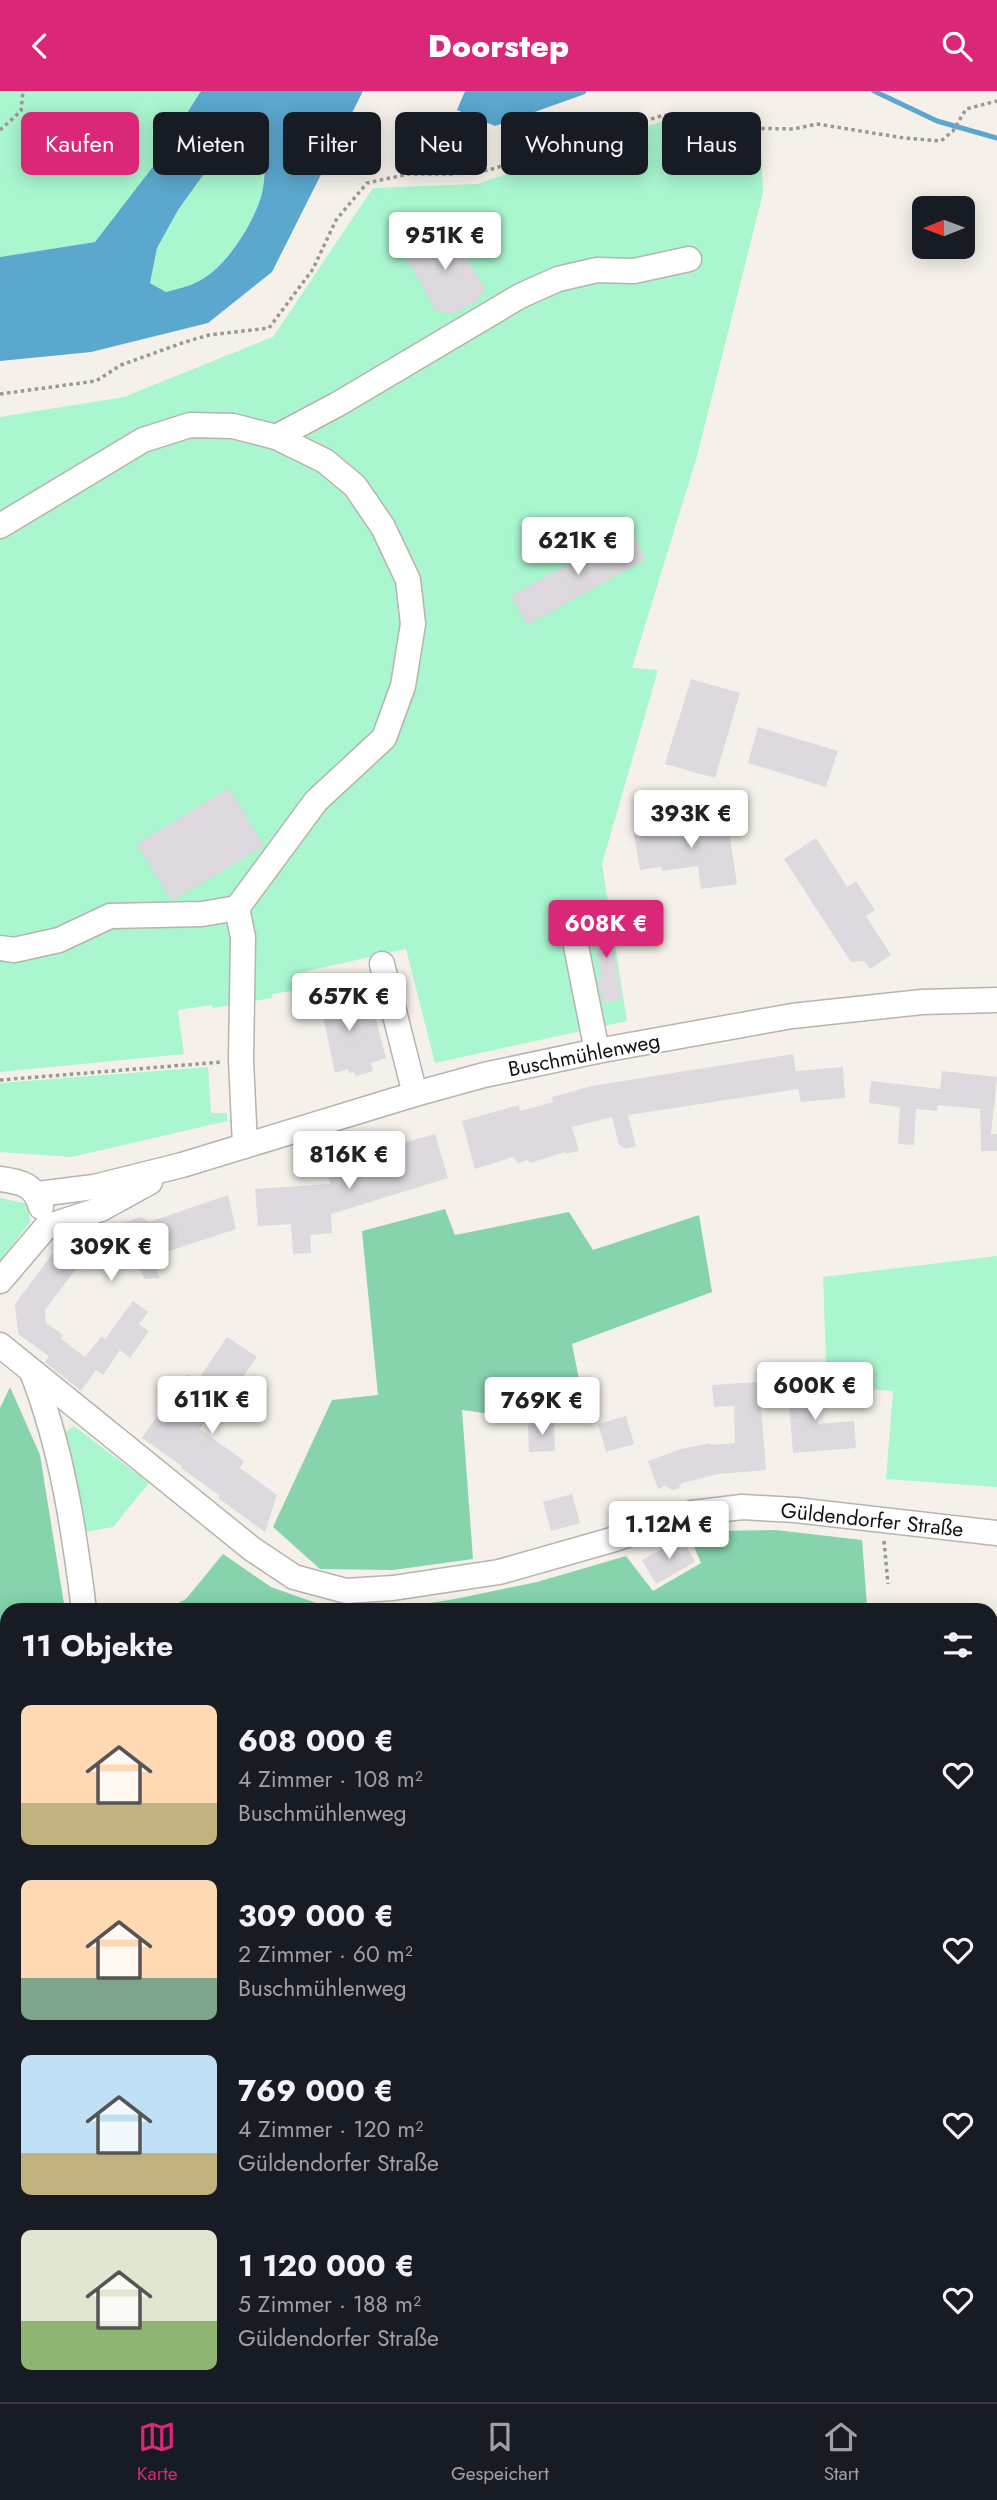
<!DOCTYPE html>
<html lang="de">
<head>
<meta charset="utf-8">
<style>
	body { margin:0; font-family:Jost,sans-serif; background:#20242c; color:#f1f3f6; height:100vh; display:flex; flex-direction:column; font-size:26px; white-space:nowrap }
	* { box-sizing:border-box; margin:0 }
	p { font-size:23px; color:#9ea1a6 }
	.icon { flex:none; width:38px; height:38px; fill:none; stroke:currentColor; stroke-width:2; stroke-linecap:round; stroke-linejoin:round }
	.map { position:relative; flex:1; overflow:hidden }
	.details { position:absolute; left:0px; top:1512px; width:998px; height:800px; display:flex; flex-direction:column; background:#171b24; border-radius:21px 21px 0 0; box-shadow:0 4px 18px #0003 }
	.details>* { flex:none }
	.hud { position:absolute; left:21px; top:21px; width:956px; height:63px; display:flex; gap:14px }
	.needle { width:46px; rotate:269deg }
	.fabs { position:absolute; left:912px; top:105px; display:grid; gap:14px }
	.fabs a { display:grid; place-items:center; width:63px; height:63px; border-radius:10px; background:#171b24; box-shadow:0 4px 18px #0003; font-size:35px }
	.price { position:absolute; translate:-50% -60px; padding:0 16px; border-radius:7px; background:#fff; color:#222; font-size:23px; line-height:46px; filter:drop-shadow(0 2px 4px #0008) }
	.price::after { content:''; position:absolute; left:50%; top:42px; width:21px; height:16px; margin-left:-10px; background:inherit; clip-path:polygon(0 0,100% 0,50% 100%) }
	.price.on { background:#db2777; color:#fff }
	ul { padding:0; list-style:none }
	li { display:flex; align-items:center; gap:21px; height:175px; padding:0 21px }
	li span { display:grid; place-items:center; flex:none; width:196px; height:140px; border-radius:10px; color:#555 }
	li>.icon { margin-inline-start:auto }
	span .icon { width:84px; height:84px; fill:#fffc; stroke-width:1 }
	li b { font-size:30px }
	h2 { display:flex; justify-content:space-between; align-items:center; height:84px; padding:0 21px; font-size:30px }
	.pill { padding:0 24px; border-radius:10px; background:#171b24; box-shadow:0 4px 18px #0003; font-size:24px; line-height:63px }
	.pill.on { background:#db2777; color:#fff }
	header { display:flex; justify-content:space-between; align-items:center; height:91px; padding:0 21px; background:#db2777; color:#fff; font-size:32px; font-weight:800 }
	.tabs { display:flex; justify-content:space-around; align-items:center; height:98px; border-top:2px solid #363941; background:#171b24; font-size:19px; color:#9ea1a6 }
	.tabs a { display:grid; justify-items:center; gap:4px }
	.tabs .on { color:#db2777 }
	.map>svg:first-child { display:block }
	.green { fill:#a9f6cf }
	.forest { fill:#86d3ac }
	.water { fill:#5ba7cd; fill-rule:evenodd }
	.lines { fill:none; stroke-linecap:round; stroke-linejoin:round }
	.stream { stroke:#5ba7cd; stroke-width:5 }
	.building { fill:#ddd9df }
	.minor-casing { stroke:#b7b3ad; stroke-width:27 }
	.path { stroke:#9a9893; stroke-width:3.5; stroke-dasharray:3.5 3.5; stroke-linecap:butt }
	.minor { stroke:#fff; stroke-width:24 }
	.rail-casing { stroke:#413f3c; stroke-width:8 }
	.rail { stroke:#fff; stroke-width:5; stroke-dasharray:16; stroke-linecap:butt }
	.labels { text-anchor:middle; stroke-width:5; stroke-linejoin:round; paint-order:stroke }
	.street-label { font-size:21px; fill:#12110f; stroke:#fff }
</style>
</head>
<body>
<header><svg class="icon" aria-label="back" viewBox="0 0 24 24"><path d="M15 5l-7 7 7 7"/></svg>Doorstep<svg class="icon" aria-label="search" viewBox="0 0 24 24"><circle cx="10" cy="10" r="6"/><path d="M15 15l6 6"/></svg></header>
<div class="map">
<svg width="997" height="2311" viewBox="0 0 997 2311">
	<rect width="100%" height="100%" fill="#f5f1ea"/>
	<g class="green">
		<polygon points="0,0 201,0 155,73 95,151 0,166"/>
		<polygon points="663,30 761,54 763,102 697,365 632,577 658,579 602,773 627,930 435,972 406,858 302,881 304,898 272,903 272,907 213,917 212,914 178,919 184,963 0,981 0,326 124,306 273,246 373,97 477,93"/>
		<path d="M 248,52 L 265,63 C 265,77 265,92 261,106 C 252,135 224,178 197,191 C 188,196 176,198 166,201 L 150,192 L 157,157 L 177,119 L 211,73 Z"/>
		<polygon points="208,976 211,1022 227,1022 227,1030 72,1066 0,1061 0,992"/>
		<polygon points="0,1107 28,1113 30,1131 0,1170"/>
		<polygon points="997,1165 997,1396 886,1388 893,1300 827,1295 823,1186"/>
		<polygon points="74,1335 149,1392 113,1436 85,1441 65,1348 65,1341"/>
		<polygon points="7,1958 7,2191 0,2180 0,1986"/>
		<polygon points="990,2053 997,2053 997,2200 991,2200"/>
		<polygon points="81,2305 168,2305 162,2311 85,2311"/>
		<polygon points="193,2305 645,2305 645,2311 198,2311"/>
		<rect x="810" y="2305" width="108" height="6"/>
	</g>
	<g class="forest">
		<polygon points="445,1118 455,1144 569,1121 593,1159 699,1124 712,1201 572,1253 586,1323 514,1326 462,1319 473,1468 393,1479 320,1478 273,1436 332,1309 378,1304 362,1140"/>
		<polygon points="10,1296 40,1364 65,1519 7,1519 7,1658 0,1659 0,1317"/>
		<polygon points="776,1439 862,1449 867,1514 839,1519 384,1519 455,1508 537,1491 626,1465 653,1500 701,1472 692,1451 699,1440"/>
		<polygon points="223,1463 271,1496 319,1513 370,1519 165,1519 186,1508"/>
		<polygon points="997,1626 997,1861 991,1861 990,1627"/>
		<polygon points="7,1789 7,1843 0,1841 0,1792"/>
	</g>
	<g class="water">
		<path d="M 201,0 L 363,0 L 272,181 L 208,232 L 91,261 L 0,270 L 0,166 L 95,151 L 155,73 ZM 248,52 L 265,63 C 265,77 265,92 261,106 C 252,135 225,178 197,191 C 188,196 176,198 166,201 L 150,192 L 157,157 L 178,119 L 211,73 Z"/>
		<polygon points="465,0 587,0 585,3 495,35 457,19"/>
	</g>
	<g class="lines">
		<polyline class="stream" points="874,0 937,30 997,47"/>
	</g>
	<g class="building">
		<polygon points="449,136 485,198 477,210 455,222 437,221 404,163 412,153 424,144"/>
		<polygon points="630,439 646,468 527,534 511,505"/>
		<polygon points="691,588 740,602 715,687 665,673"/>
		<polygon points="758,636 838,660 826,696 748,672"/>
		<polygon points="229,697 264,755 174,809 171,809 137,753"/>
		<polygon points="719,722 721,734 728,733 737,793 701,798 698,775 662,780 661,776 640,779 634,743 658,739 657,735 693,730 692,726"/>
		<polygon points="816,747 847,796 856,790 875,819 866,825 891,864 870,878 864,870 851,871 784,768"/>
		<polygon points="607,821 622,909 603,912 597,886 601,886 592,824"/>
		<polygon points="340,889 349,929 370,924 376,929 386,967 371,972 373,980 356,985 354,981 349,982 348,978 335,982 317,897 318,892"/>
		<polygon points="793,963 796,980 843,976 845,1007 801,1011 798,998 628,1024 636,1055 626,1058 619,1054 612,1026 572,1036 579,1060 565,1063 565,1061 530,1072 528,1069 518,1072 513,1066 475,1078 462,1030 519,1014 520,1020 553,1011 552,1006 592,995"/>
		<polygon points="942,980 997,986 991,1043 997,1043 997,1060 981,1060 980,1018 938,1014 937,1020 916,1018 914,1054 898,1053 900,1016 869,1012 871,990 940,998"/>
		<polygon points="435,1043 448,1087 331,1123 332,1142 310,1144 311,1162 293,1163 291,1133 258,1135 255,1098 330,1093 329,1087 392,1068 389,1056"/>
		<polygon points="228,1104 236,1138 151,1166 160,1187 145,1188 131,1161 105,1170 102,1163 82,1170 45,1219 46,1232 63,1244 61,1248 85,1266 102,1245 105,1248 133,1210 148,1221 139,1233 149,1240 130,1267 120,1259 103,1284 96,1279 81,1300 45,1271 49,1265 18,1243 15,1213 59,1154 141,1126 149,1131"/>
		<polygon points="227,1246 257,1266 226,1310 221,1307 200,1338 244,1370 240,1377 277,1404 265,1441 218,1407 220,1405 181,1377 182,1375 142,1347 187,1283 197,1290"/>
		<polygon points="815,1288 818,1333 854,1330 856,1357 793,1362 787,1290"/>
		<polygon points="759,1291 766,1379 718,1383 682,1392 678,1398 672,1399 665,1395 658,1398 648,1370 681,1358 711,1352 711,1354 735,1352 734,1315 714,1316 712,1294"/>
		<polygon points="626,1325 634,1353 606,1361 598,1333"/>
		<polygon points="554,1331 555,1360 529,1361 528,1332"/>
		<polygon points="572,1403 580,1432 551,1440 543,1411"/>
		<polygon points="682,1447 695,1471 656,1493 642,1469"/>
	</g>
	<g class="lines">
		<defs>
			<g id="minor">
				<polyline points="276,346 338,313 520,205 558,188 597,179 634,180 689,168"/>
				<polyline points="0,435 143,349 190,334 233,335 276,346 325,370 355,395 383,436 408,489 413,533 403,595 384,647 316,710 237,817 202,823 110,825 59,849 14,859 0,857"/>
				<polyline points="237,817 243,846 241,969 245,1055"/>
				<polyline points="571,830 597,960"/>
				<polyline points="382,873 415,1003"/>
				<path d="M 0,1088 C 22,1091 35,1094 41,1116"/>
				<polyline points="38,1103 94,1096 182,1074 415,1003 484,984 597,960 792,925 922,911 997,909"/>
				<polyline points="0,1190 46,1136 101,1118 150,1091"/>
				<polyline points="0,1254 252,1458 294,1486 346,1500 393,1497 499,1481 615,1448 692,1422 742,1416 795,1419 997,1442"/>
				<path d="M 32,1281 C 62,1358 74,1438 84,1519"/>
				<polyline points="0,1904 7,1875"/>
				<polyline points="990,2043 997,2043"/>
				<polyline points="0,2251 7,2262"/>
				<polyline points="34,2305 38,2311"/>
				<polyline points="803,2305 803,2311"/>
			</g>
		</defs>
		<use href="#minor" class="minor-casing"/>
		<g class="path">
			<polyline points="0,39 21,20 23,0"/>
			<polyline points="0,303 96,290 121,274 185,251 209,244 269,237 313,178 336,129 367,92 409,83 451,83 489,79 664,24 740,37 794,38 817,33 904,47 941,50 953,40 966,18 997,10"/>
			<polyline points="0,989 222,971"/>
			<polyline points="884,1450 888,1493"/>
			<polyline points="990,1676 995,1678 997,1715"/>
			<polyline points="990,1885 997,1885"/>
			<polyline points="0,1977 7,1979"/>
			<polyline points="990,2195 997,2195"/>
			<polyline points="0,2196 7,2207"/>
			<polyline points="71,2305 76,2311"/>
			<polyline points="352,2305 354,2311"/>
			<polyline points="462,2305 463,2311"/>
			<polyline points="550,2305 552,2311"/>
			<polyline points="650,2305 650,2311"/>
			<polyline points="933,2305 933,2311"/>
			<polyline points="744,2311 747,2305"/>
			<polyline points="981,2311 997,2311"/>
		</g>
		<use href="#minor" class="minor"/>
		<defs>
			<g id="rail">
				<polyline points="990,1544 997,1543"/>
				<polyline points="990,1560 997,1560"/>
				<polyline points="990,1572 997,1571"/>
				<polyline points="990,1586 997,1586"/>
				<polyline points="990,1603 997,1603"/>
				<polyline points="0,1722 7,1719"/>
				<polyline points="0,1737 7,1735"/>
				<polyline points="0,1752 7,1749"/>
				<polyline points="0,1767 7,1764"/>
			</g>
		</defs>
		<use href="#rail" class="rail-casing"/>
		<use href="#rail" class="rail"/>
	</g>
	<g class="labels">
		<g class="street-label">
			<text transform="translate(584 964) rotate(-11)" y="7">Buschmühlenweg</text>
			<text transform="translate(872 1429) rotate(6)" y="7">Güldendorfer Straße</text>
		</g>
	</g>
</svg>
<div class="fabs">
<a><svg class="needle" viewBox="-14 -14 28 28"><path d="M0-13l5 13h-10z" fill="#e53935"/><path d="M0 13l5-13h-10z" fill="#9ea1a6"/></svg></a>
</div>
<b class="price" style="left:445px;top:181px">951K €</b>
<b class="price" style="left:578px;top:486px">621K €</b>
<b class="price" style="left:691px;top:759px">393K €</b>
<b class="price on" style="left:606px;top:869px">608K €</b>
<b class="price" style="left:349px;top:942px">657K €</b>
<b class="price" style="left:349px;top:1100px">816K €</b>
<b class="price" style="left:111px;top:1192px">309K €</b>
<b class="price" style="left:815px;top:1331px">600K €</b>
<b class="price" style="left:212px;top:1345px">611K €</b>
<b class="price" style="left:542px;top:1346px">769K €</b>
<b class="price" style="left:669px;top:1470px">1.12M €</b>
<div class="hud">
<a class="pill on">Kaufen</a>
<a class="pill">Mieten</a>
<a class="pill">Filter</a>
<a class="pill">Neu</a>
<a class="pill">Wohnung</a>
<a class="pill">Haus</a>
</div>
<section class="details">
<h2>11 Objekte<svg class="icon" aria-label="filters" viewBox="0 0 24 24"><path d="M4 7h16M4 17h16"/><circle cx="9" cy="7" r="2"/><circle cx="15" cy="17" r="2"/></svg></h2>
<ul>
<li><span style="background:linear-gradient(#ffd9b3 70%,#c2b280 0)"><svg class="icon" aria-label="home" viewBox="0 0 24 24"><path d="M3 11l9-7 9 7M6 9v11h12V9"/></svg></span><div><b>608 000 €</b><p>4 Zimmer · 108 m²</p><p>Buschmühlenweg</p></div><svg class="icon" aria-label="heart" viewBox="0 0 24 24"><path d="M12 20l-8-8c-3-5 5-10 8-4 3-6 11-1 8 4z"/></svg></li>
<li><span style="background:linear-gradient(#ffd9b3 70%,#7fa58c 0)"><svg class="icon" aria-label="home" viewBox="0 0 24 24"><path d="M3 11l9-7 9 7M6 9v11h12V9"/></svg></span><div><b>309 000 €</b><p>2 Zimmer · 60 m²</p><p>Buschmühlenweg</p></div><svg class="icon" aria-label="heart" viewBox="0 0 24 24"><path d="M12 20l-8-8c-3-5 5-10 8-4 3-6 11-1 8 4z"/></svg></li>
<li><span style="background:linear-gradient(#bfe0f5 70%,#c2b280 0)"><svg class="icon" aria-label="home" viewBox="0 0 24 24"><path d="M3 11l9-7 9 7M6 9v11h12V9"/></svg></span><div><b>769 000 €</b><p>4 Zimmer · 120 m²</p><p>Güldendorfer Straße</p></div><svg class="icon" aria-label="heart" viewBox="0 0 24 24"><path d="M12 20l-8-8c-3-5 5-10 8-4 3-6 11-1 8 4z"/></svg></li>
<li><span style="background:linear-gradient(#dfe7d0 65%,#8fb573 0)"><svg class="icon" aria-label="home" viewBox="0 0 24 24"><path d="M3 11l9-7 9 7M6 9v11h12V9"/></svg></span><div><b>1 120 000 €</b><p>5 Zimmer · 188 m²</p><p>Güldendorfer Straße</p></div><svg class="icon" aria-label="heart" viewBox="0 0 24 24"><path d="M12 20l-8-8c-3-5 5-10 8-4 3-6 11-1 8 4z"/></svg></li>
</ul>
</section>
</div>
<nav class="tabs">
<a class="on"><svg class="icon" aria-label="map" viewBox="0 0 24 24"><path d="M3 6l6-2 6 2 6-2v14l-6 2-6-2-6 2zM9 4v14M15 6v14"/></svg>Karte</a>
<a><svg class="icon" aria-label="saved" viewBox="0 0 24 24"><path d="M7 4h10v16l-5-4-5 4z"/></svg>Gespeichert</a>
<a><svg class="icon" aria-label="home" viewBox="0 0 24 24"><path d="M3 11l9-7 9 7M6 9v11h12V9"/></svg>Start</a>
</nav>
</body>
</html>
